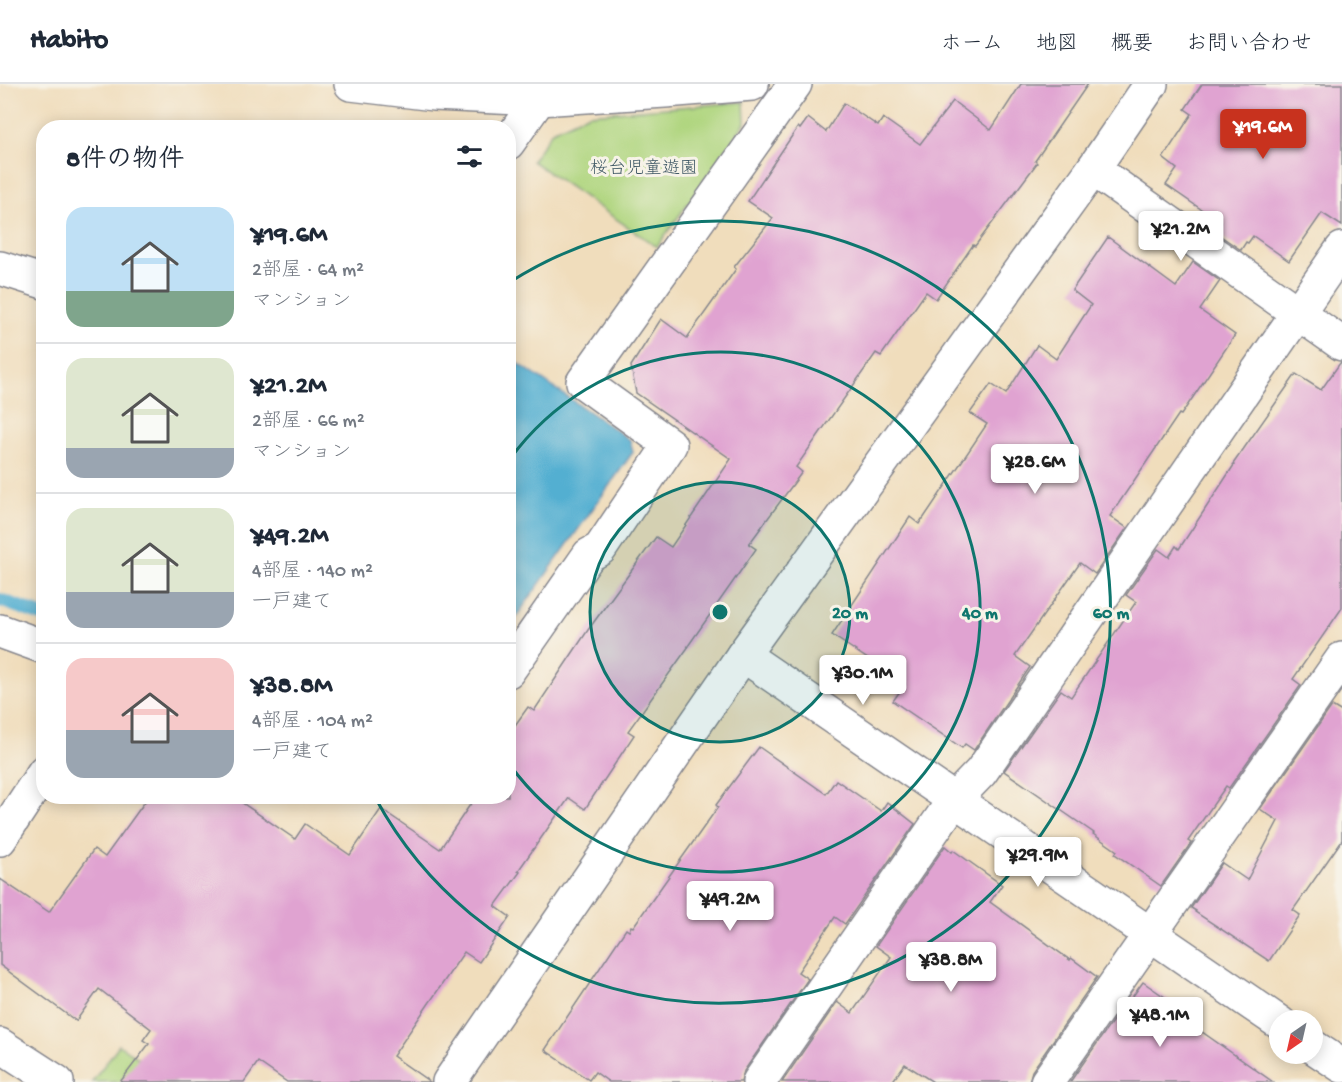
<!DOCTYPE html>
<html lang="ja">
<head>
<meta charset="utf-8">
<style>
	body { margin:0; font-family:"Gochi Hand","Klee One",sans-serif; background:#f2f2f3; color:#1f2937; height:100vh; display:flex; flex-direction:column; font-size:22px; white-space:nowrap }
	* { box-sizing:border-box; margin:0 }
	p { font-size:20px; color:#747a83 }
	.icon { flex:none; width:33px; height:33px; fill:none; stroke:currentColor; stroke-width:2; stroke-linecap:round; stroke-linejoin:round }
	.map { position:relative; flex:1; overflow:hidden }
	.panel { position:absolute; left:36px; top:36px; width:480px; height:684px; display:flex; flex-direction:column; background:#fff; border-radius:24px; box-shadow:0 3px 15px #0003 }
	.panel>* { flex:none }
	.needle { width:39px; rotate:214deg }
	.tools { position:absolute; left:1269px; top:926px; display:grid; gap:12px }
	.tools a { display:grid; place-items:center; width:54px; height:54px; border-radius:50%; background:#fff; box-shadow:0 3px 15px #0003; font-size:30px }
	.price { position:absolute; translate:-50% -51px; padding:0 14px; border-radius:6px; background:#fff; color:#222; font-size:20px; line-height:39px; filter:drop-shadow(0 2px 3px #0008) }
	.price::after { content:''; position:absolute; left:50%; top:36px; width:18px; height:14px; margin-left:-9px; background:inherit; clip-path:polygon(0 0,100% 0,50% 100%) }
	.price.selected { background:#c8321e; color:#fff }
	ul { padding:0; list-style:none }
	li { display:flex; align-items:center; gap:18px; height:150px; padding:0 30px }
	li+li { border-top:2px solid #e0e1e3 }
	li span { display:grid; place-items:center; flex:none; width:168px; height:120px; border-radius:18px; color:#555 }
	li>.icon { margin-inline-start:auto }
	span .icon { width:72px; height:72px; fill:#fffc; stroke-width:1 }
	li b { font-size:26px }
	h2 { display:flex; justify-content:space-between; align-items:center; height:72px; padding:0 30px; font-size:26px }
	header { display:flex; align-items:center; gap:36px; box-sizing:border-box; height:84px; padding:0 30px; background:#fff; border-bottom:2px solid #e0e1e3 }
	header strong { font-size:28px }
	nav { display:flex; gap:33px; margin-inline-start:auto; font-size:21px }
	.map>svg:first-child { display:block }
	.green { fill:#b0d680; stroke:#66826f; stroke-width:1.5 }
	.water { fill:#53afd1; stroke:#376f98; stroke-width:1.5 }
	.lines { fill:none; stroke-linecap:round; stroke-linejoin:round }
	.stream { stroke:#53afd1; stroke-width:14 }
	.building { fill:#e0a3d1 }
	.minor-casing { stroke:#86868d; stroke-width:36 }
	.minor { stroke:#fff; stroke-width:33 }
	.ring { fill:none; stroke:#0f766e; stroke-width:3 }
	.labels { text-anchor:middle; stroke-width:6; stroke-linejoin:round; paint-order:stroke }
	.park-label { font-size:18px; fill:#405966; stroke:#f7f3e8 }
	.centre { fill:#0f766e; stroke:#f7f3e8; stroke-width:3 }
	.ring-label { font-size:18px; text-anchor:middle; font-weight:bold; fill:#0f766e; stroke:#f7f3e8; stroke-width:6; stroke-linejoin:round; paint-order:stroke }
</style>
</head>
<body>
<header>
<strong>Habito</strong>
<nav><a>ホーム</a><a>地図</a><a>概要</a><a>お問い合わせ</a></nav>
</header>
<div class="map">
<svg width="1342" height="998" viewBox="0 0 1342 998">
	<rect width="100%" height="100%" fill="#f7f3e8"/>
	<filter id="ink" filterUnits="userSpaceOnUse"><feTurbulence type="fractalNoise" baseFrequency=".0167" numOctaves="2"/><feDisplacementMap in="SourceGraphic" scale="12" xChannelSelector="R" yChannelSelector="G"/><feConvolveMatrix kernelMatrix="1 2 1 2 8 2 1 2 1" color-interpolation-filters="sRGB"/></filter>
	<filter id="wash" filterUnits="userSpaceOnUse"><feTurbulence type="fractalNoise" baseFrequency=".008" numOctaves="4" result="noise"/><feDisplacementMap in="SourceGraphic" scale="24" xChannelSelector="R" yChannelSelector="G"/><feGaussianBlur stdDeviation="1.35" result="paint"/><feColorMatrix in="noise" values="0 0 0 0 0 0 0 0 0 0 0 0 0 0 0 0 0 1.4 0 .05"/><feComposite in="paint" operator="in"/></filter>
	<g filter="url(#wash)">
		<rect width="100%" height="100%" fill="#f0ddbc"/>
		<g class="green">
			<polygon points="744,18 745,39 657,163 532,77 552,47 589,30"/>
			<polygon points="119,961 173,998 92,998"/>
		</g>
		<polygon class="water" points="509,273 630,356 633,368 509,543"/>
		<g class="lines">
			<polyline class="stream" points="0,516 44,532"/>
		</g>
		<g id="blocks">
			<g class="building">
				<polygon points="1021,0 1088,0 1035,77 1037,79 975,162 973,161 936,215 926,208 881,272 876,269 796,383 802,388 749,460 756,465 688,562 689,562 628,647 634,651 585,725 569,714 518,787 520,788 495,822 510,833 479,878 464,868 393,972 430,998 287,998 258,978 244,998 120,998 149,960 143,956 151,945 99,905 76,937 0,881 0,795 49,828 94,765 105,773 149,712 232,712 295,755 305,740 350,771 381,725 440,765 476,712 508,712 508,651 528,623 534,627 588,546 656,453 671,463 731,375 636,309 631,282 661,235 687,254 736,185 734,183 773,134 748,117 798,43 800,45 808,34 826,48 844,19 878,42 883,34 920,60 953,17 991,46"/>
				<polygon points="1202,0 1342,0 1342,142 1322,129 1289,177 1253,152 1248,159 1246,158 1241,166 1215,148 1221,139 1166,101 1177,85 1163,74 1192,30 1185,25"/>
				<polygon points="1108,153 1176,203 1193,178 1220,197 1200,226 1235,251 1181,331 1179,330 1110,432 1127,444 1095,490 1080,479 1015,572 1030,583 974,666 965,660 962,664 893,617 905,600 832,551 910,433 919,440 922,435 923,435 987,340 970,329 991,300 1006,310 1037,261 1056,275 1091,221 1072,206"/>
				<polygon points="1342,278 1342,524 1293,595 1301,601 1229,704 1226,702 1188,757 1191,759 1161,802 1115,770 1117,767 1093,750 1094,749 1004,687 1061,606 1071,613 1136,518 1126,511 1158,465 1169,473 1176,462 1179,465 1234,381 1233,380 1296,290 1321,306 1340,279"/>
				<polygon points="1332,622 1342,628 1342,756 1293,826 1300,831 1269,877 1195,828 1196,827 1191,824 1222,779 1247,796 1278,737 1260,725"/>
				<polygon points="759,663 826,710 836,696 881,727 887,718 915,740 845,840 835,833 798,888 808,895 744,987 741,998 609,998 595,988 589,996 545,966 626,845 629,847 631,842 633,843 718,723 716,721"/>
				<polygon points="945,762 952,768 953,766 1002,801 990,818 1070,876 1071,874 1097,893 1032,987 1029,998 933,998 905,980 892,998 782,998 837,918 852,929 891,873 876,862"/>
				<polygon points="1143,898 1185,927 1181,933 1273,998 1070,998 1128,915 1130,916"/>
			</g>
		</g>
	</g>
	<g filter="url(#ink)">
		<use href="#blocks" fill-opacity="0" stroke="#86868d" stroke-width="1.5"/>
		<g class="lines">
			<defs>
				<g id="minor">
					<polyline points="351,0 434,10 539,15 665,7 752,0"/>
					<polyline points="508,59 539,15"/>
					<polyline points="1093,85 1342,260"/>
					<polyline points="0,184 44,198"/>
					<polyline points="0,547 44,563"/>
					<polyline points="743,571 1280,939"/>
					<polyline points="508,587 589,471 600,465 670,361 583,298 795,0"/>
					<polyline points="0,755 44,688"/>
					<polyline points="0,961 57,998"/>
					<polyline points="1312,962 1342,982"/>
					<polyline points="449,998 743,571 1093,85 1151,0"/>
					<polyline points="759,998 954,716 981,688 1342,165"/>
					<polyline points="1047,998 1342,575"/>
				</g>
			</defs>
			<use href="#minor" class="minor-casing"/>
			<use href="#minor" class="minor"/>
		</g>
	</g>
	<circle cx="720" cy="528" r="130" fill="#0f766e" fill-opacity=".12"/>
	<g class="ring">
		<circle cx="720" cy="528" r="130"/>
		<path d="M510 375A260 260 0 1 1 510 681"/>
		<path d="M510 198A391 391 0 1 1 376 715"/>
	</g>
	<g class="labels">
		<g class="park-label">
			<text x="644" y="89">桜台児童遊園</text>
		</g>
	</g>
	<circle cx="720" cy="528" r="9" class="centre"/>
	<g class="ring-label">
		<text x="850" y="534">20 m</text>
		<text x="980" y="534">40 m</text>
		<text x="1111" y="534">60 m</text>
	</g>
</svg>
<div class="tools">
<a><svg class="needle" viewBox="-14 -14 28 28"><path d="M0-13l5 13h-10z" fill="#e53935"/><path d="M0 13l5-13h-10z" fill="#747a83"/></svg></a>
</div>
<b class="price selected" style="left:1263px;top:76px">¥19.6M</b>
<b class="price" style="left:1181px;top:178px">¥21.2M</b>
<b class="price" style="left:1035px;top:411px">¥28.6M</b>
<b class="price" style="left:863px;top:622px">¥30.1M</b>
<b class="price" style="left:1038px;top:804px">¥29.9M</b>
<b class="price" style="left:730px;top:848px">¥49.2M</b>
<b class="price" style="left:951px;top:909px">¥38.8M</b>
<b class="price" style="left:1160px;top:964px">¥48.1M</b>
<section class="panel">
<h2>8件の物件<svg class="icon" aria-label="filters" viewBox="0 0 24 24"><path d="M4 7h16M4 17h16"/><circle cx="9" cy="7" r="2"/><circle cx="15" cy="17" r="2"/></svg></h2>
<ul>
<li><span style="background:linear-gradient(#bfe0f5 70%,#7fa58c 0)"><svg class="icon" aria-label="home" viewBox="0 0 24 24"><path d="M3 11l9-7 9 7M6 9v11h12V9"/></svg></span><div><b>¥19.6M</b><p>2部屋 · 64 m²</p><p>マンション</p></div></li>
<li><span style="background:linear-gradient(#dfe7d0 75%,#9aa5b1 0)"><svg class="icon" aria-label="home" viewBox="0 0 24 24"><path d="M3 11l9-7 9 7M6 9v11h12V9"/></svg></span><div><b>¥21.2M</b><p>2部屋 · 66 m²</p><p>マンション</p></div></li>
<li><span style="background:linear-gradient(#dfe7d0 70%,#9aa5b1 0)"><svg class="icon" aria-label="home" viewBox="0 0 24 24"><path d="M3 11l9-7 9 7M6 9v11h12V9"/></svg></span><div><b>¥49.2M</b><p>4部屋 · 140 m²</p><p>一戸建て</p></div></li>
<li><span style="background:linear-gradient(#f6c9c9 60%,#9aa5b1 0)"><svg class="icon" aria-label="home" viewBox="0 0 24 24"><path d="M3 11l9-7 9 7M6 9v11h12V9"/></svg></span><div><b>¥38.8M</b><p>4部屋 · 104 m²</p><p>一戸建て</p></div></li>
</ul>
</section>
</div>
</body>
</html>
